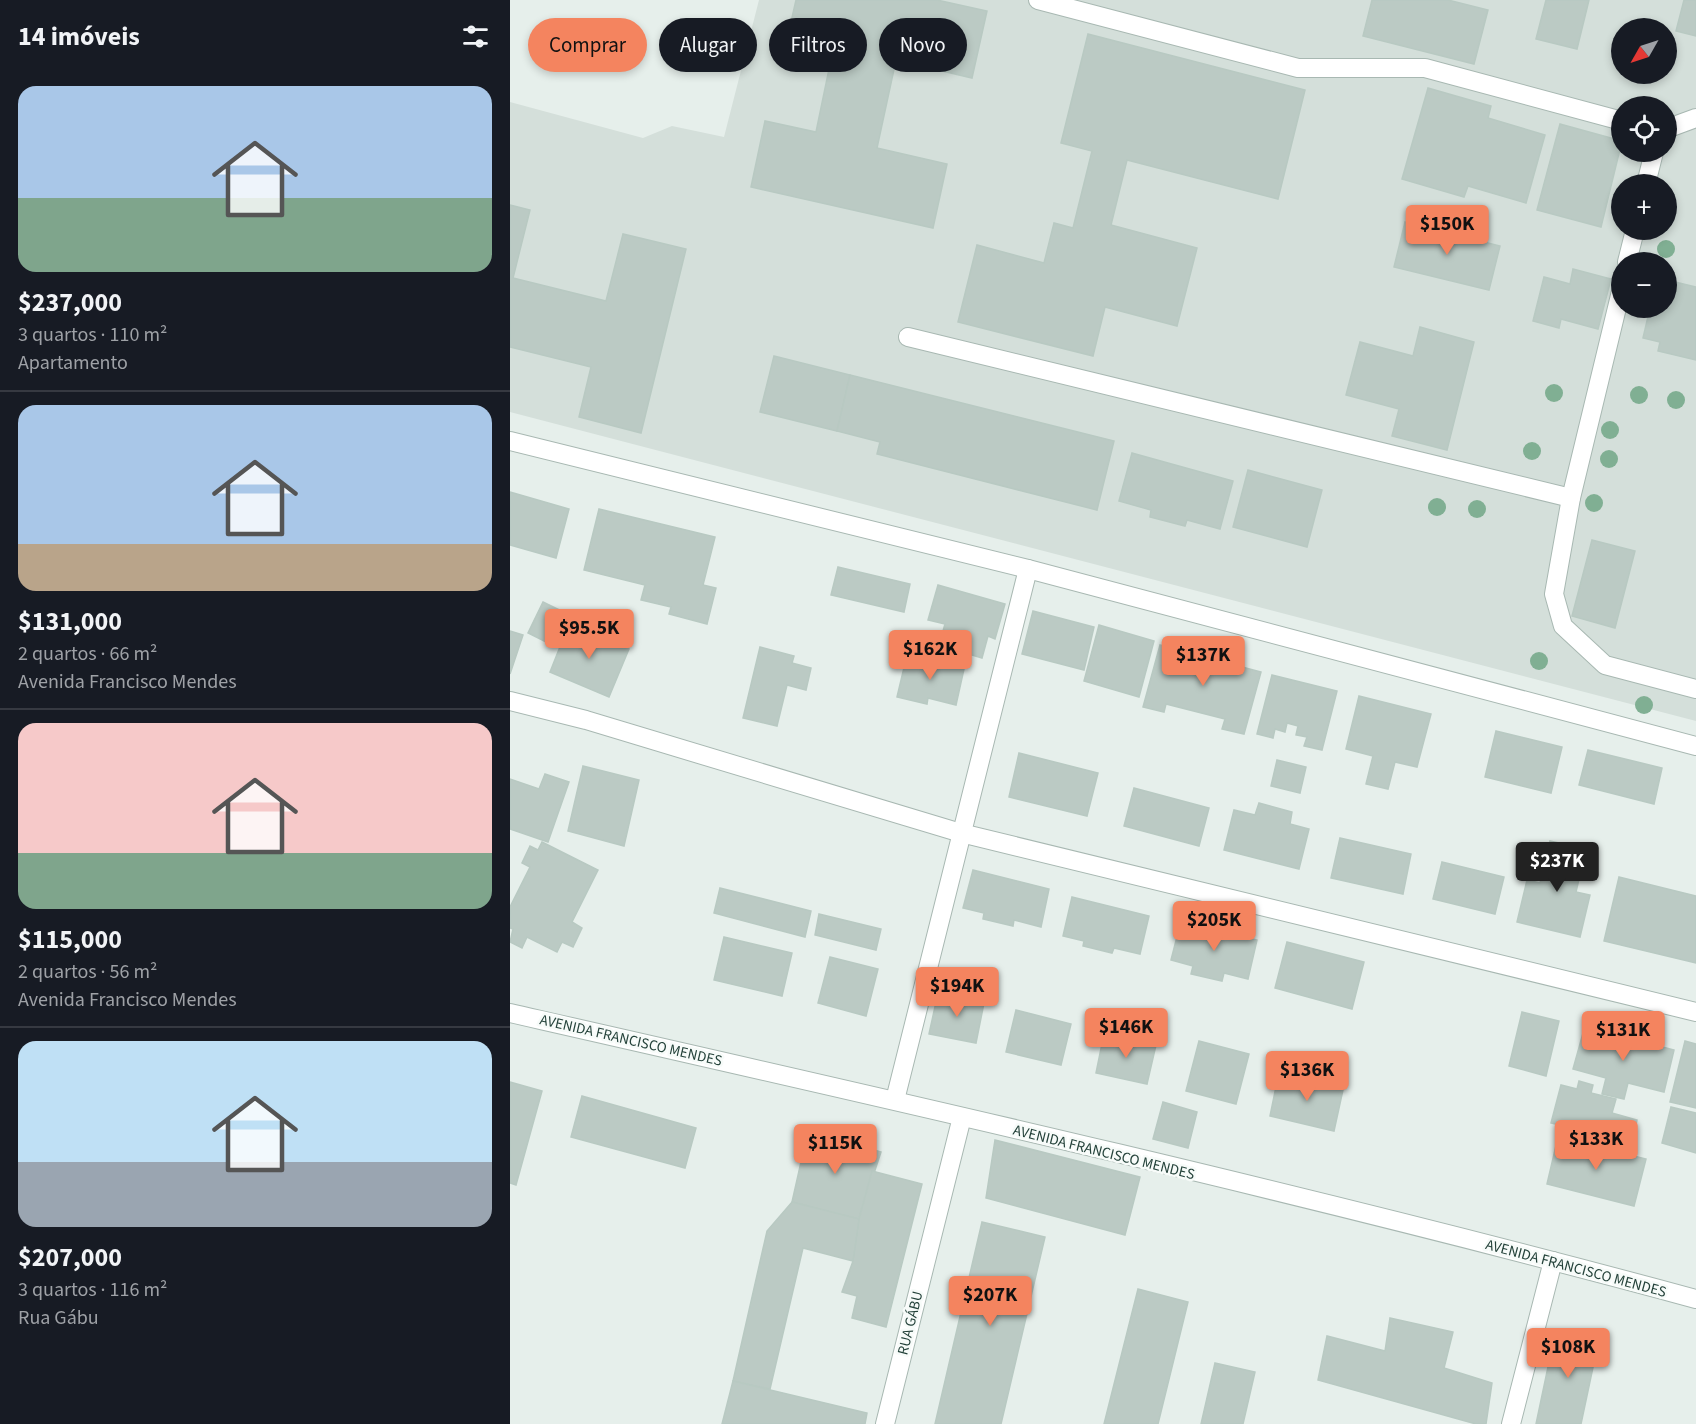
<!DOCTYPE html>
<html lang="pt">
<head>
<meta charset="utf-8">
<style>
	body { margin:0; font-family:"Source Sans 3",sans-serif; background:#20242c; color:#f1f3f6; height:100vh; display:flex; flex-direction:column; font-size:22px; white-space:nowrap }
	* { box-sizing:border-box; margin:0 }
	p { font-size:20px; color:#9ea1a6 }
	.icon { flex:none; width:33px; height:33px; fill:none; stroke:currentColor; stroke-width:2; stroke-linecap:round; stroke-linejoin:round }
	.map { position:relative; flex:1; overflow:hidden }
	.panel { display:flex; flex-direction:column; background:#171b24; width:510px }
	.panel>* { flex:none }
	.hud { position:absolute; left:18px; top:18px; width:570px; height:54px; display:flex; gap:12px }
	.needle { width:39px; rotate:231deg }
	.buttons { position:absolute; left:1101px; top:18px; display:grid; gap:12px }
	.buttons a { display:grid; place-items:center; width:66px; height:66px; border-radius:50%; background:#171b24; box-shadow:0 3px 9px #0003; font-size:30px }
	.price { position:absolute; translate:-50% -51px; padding:0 14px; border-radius:6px; background:#f4845f; color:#111; font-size:20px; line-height:39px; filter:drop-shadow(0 2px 3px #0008) }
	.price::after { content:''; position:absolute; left:50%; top:36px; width:18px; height:14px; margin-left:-9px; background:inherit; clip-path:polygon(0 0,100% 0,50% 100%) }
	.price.selected { background:#222; color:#fff }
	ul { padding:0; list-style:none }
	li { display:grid; align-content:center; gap:12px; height:318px; padding:0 18px }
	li+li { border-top:2px solid #363941 }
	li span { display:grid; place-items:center; height:186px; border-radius:18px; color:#555 }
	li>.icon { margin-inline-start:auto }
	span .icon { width:108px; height:108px; fill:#fffc; stroke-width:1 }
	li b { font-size:26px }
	h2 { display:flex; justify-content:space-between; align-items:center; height:72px; padding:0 18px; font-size:26px }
	.pill { padding:0 21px; border-radius:27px; background:#171b24; box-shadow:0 3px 9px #0003; font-size:21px; line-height:54px }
	.pill.selected { background:#f4845f; color:#111 }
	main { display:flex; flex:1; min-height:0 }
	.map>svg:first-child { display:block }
	.built { fill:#d4dfda; fill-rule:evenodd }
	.building { fill:#bbcac4; stroke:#b8c9c2; stroke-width:1.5 }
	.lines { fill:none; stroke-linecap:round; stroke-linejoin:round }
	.minor-casing { stroke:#a8b8b2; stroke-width:20 }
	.minor { stroke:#fff; stroke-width:18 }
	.tree { fill:#80af93 }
	.labels { text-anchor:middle; stroke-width:5; stroke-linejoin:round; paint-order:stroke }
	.street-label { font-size:15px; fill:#24423a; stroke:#f7fbf9 }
</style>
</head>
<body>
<main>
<section class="panel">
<h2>14 imóveis<svg class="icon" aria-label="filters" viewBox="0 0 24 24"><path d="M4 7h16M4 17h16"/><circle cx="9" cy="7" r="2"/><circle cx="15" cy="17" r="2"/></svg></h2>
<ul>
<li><span style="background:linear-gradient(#a9c7e8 60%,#7fa58c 0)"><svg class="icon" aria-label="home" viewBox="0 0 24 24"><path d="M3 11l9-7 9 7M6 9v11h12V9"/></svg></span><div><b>$237,000</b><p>3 quartos · 110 m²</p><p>Apartamento</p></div></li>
<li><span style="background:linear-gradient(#a9c7e8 75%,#b9a48a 0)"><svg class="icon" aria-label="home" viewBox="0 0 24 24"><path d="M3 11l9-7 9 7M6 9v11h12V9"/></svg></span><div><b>$131,000</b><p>2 quartos · 66 m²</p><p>Avenida Francisco Mendes</p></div></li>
<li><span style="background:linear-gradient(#f6c9c9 70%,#7fa58c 0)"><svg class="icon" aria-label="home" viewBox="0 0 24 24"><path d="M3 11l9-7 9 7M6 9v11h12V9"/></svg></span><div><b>$115,000</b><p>2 quartos · 56 m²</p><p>Avenida Francisco Mendes</p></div></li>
<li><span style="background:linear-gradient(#bfe0f5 65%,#9aa5b1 0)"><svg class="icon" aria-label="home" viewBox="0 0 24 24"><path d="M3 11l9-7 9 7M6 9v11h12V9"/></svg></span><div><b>$207,000</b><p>3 quartos · 116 m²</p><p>Rua Gábu</p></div></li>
</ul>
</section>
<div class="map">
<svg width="1186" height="1424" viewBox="0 0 1186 1424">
	<rect width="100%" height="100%" fill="#e6efeb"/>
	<path class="built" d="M 249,0 L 1186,0 L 1186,721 L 0,412 L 0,102 L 133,138 L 162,126 L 214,137 ZM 1112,28 L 1156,28 L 1156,74 L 1112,74 ZM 1112,106 L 1156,106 L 1156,152 L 1112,152 ZM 1112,184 L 1156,184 L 1156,230 L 1112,230 ZM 1112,262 L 1156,262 L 1156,308 L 1112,308 Z"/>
	<g class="building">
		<polygon points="286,0 427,0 477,11 462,78 386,60 367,148 437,164 423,228 241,187 255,121 306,132 324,45 278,35"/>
		<polygon points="862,0 938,0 978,10 964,64 853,36"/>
		<polygon points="1036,0 1079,0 1067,49 1026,39"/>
		<polygon points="1174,0 1186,0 1186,36 1166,31"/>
		<polygon points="578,34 795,90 768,199 617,160 601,225 687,248 667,326 595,307 583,356 448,322 467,245 534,263 544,223 563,228 582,151 551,143"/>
		<polygon points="918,88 981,106 978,118 1035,135 1016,203 958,186 954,197 892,179"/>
		<polygon points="1050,124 1112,141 1091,227 1027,210"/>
		<polygon points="0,205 20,210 3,278 96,301 113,234 176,249 131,433 69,417 81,367 0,347"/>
		<polygon points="895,222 990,246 979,290 884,267"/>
		<polygon points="1063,269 1101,279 1088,329 1051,319 1049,328 1023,321 1034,277 1060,284"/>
		<polygon points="1165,282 1186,287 1186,360 1148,351 1150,342 1133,338 1140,308 1156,308 1156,291 1162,293"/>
		<polygon points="910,327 964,342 937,450 882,436 889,409 836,395 850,342 903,356"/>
		<polygon points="264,356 340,375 327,431 250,412"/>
		<polygon points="340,375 604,441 587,510 367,454 370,442 327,431"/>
		<polygon points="622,453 723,481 710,529 677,520 675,526 640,517 641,510 609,501"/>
		<polygon points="738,470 812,490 797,547 723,527"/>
		<polygon points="0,492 59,509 46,558 0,545"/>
		<polygon points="89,509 205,537 193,585 206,588 197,624 159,614 161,607 131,600 135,585 74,570"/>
		<polygon points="1082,540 1125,551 1105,628 1062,616"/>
		<polygon points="328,567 400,584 394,612 321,595"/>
		<polygon points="428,585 495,604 485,639 478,636 472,658 429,645 435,624 418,620"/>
		<polygon points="33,602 62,616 46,647 18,633"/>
		<polygon points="523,611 584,627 574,670 512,654"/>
		<polygon points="59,624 119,649 99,697 40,672"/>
		<polygon points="589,625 644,641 629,697 574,681"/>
		<polygon points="0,631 13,635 0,674"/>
		<polygon points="650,645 751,672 734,734 712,729 715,719 656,704 654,712 633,707"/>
		<polygon points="250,647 284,656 282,663 301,668 296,690 277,685 267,726 233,718"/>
		<polygon points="397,655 454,669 446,705 418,698 417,704 387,697"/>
		<polygon points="762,675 827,691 812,750 794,746 797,737 786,735 788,726 777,723 775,732 765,729 763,738 747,734"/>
		<polygon points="849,696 921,714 907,767 885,762 878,789 856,784 863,756 836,749"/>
		<polygon points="986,731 1052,747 1041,793 975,777"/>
		<polygon points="1078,750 1152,768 1144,804 1069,785"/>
		<polygon points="509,753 588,773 577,816 499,797"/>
		<polygon points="767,760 796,767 790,793 761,786"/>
		<polygon points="73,766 129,780 114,846 58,831"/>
		<polygon points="35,774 59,782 38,842 0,829 0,779 29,789"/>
		<polygon points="624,788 699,808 689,846 614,826"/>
		<polygon points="749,803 782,812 780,824 799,829 789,869 714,850 724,810 745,815"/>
		<polygon points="830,838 901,854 893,894 821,878"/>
		<polygon points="1040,841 1076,849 1066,892 1080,895 1070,937 1007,922 1017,880 1030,883"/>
		<polygon points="32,842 88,870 62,922 72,928 63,947 52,942 47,952 17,937 12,948 0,942 3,929 0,928 0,907 20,867 12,863 20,846 28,850"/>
		<polygon points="932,862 994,877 985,914 923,899"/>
		<polygon points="463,870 539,889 531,927 504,920 503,926 473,919 474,913 453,908"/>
		<polygon points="1109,877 1186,896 1186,963 1094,941"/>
		<polygon points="210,888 301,911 295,937 204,913"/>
		<polygon points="562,897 639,916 630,954 604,948 602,953 573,946 574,941 553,936"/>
		<polygon points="309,914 371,929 366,950 305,935"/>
		<polygon points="671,921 747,940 738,979 714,973 712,981 681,974 683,966 661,960"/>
		<polygon points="214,937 282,953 272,996 204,980"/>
		<polygon points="777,942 854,962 842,1009 765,988"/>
		<polygon points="320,957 368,969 356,1016 308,1003"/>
		<polygon points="428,993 474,1003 466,1043 419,1034"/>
		<polygon points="506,1010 561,1024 551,1065 496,1052"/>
		<polygon points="1012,1012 1049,1021 1036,1076 999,1066"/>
		<polygon points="1075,1026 1164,1050 1154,1092 1118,1083 1114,1099 1092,1094 1096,1078 1063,1069"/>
		<polygon points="594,1034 646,1045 637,1084 586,1073"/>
		<polygon points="689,1041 739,1054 726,1104 676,1091"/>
		<polygon points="1175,1041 1186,1044 1186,1108 1160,1102"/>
		<polygon points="768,1077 799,1083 800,1077 825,1082 823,1089 833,1090 824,1131 760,1116"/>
		<polygon points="1069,1081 1083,1085 1081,1093 1106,1099 1102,1113 1127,1120 1122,1143 1041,1123 1051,1085 1067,1089"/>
		<polygon points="0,1082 32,1091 6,1185 0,1183"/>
		<polygon points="72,1096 186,1128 175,1168 61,1137"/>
		<polygon points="653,1102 687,1112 678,1148 643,1139"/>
		<polygon points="1161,1107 1186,1113 1186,1153 1152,1143"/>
		<polygon points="298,1131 371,1152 349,1219 282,1202"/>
		<polygon points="1048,1137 1136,1159 1124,1206 1037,1184"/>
		<polygon points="485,1140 630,1177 615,1235 476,1198"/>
		<polygon points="362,1171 412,1184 376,1327 342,1318 347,1296 332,1292 343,1261 349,1219"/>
		<polygon points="282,1202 349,1219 343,1261 293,1248 260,1389 223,1381 257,1231"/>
		<polygon points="472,1222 535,1237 491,1424 425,1424"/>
		<polygon points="628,1289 678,1302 648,1424 594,1424"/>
		<polygon points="880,1318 943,1332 934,1368 982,1383 976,1424 966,1424 808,1380 817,1336 875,1351"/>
		<polygon points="1046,1329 1089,1339 1071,1424 1026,1424"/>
		<polygon points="705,1363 745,1372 733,1424 691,1424"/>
		<polygon points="223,1381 357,1413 355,1424 212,1424"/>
	</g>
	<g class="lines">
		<defs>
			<g id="minor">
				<polyline points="528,0 788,68 915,68 1112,121"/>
				<polyline points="1156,129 1186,118"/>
				<polyline points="1136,184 1144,152"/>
				<polyline points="1117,262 1125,230"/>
				<polyline points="1112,287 1061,498 1044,594 1053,626 1095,665 1186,689"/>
				<polyline points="398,337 1061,498"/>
				<polyline points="0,441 518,569 1186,746"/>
				<polyline points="0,701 76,720 451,833 1186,1012"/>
				<path d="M 0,1013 C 396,1103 794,1193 1186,1299"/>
				<polyline points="385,1100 518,569"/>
				<polyline points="375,1424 452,1117"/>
				<polyline points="1001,1424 1043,1261"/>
			</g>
		</defs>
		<use href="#minor" class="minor-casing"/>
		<use href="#minor" class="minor"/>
	</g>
	<g class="tree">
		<circle cx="1156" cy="249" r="9"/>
		<circle cx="1044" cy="393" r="9"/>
		<circle cx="1129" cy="395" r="9"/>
		<circle cx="1166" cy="400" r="9"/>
		<circle cx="1100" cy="430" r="9"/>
		<circle cx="1022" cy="451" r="9"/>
		<circle cx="1099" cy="459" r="9"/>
		<circle cx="1084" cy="503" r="9"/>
		<circle cx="927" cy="507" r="9"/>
		<circle cx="967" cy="509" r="9"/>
		<circle cx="1029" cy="661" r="9"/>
		<circle cx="1134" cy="705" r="9"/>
	</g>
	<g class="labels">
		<g class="street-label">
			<text transform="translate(121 1040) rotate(13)" y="5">AVENIDA FRANCISCO MENDES</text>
			<text transform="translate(594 1152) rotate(14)" y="5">AVENIDA FRANCISCO MENDES</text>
			<text transform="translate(1066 1268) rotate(15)" y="5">AVENIDA FRANCISCO MENDES</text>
			<text transform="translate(400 1323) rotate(-76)" y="5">RUA GÁBU</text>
		</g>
	</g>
</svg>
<div class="buttons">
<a><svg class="needle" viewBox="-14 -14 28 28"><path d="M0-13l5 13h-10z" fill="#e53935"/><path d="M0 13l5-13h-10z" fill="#9ea1a6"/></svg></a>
<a><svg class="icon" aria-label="locate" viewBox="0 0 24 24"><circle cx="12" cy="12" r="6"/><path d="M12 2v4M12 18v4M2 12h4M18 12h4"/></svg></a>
<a>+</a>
<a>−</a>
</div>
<b class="price" style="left:937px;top:256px">$150K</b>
<b class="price" style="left:79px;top:660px">$95.5K</b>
<b class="price" style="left:420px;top:681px">$162K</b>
<b class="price" style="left:693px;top:687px">$137K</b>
<b class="price selected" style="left:1047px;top:893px">$237K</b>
<b class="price" style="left:704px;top:952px">$205K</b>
<b class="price" style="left:447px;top:1018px">$194K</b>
<b class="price" style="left:616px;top:1059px">$146K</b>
<b class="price" style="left:1113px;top:1062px">$131K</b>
<b class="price" style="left:797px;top:1102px">$136K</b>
<b class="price" style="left:1086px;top:1171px">$133K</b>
<b class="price" style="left:325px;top:1175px">$115K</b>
<b class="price" style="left:480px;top:1327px">$207K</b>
<b class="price" style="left:1058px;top:1379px">$108K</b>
<div class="hud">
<a class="pill selected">Comprar</a>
<a class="pill">Alugar</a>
<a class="pill">Filtros</a>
<a class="pill">Novo</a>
</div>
</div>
</main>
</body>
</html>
